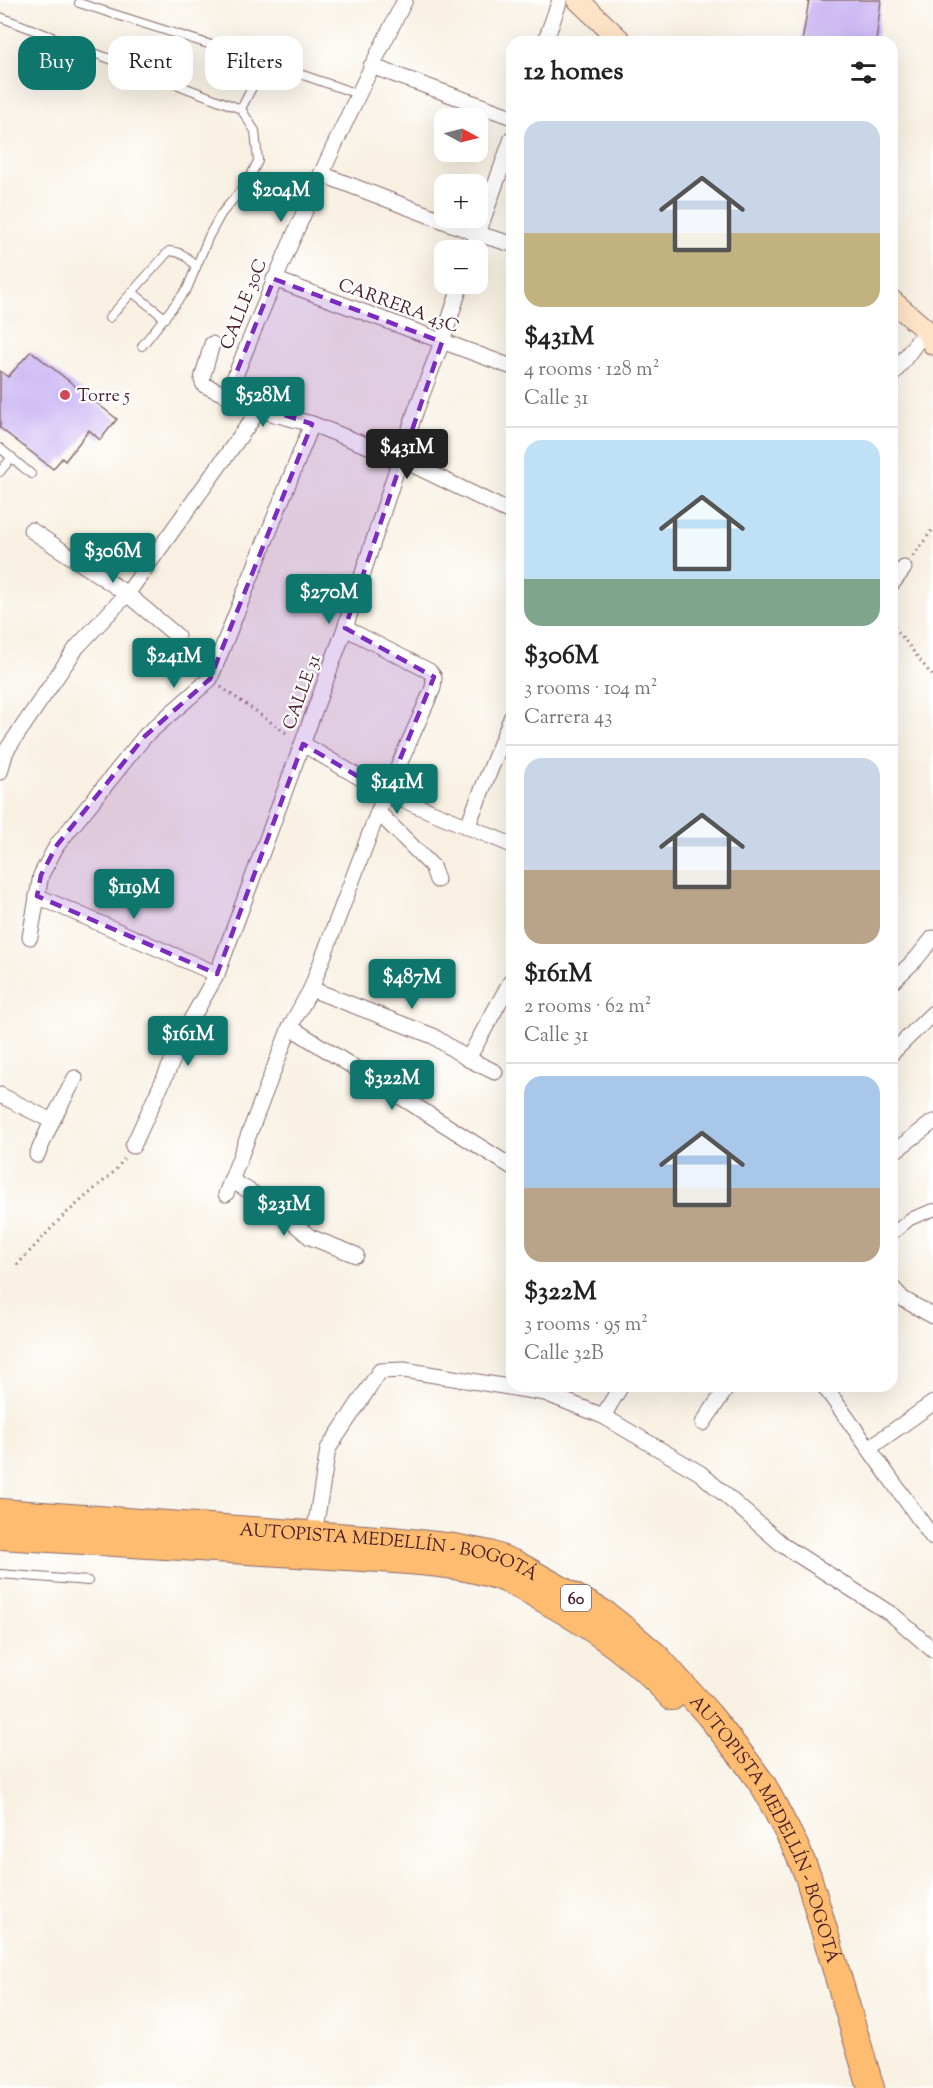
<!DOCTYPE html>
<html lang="en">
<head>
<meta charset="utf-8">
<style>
	body { margin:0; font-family:"Sorts Mill Goudy",serif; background:#f6f6f6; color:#222; height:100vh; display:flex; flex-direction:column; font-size:22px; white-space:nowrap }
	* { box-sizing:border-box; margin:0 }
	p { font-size:20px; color:#767676 }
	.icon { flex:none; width:33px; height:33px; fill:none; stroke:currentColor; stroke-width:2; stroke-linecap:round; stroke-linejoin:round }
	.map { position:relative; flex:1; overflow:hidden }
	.sheet { position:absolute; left:506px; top:36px; width:392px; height:1356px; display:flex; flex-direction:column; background:#fff; border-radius:18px; box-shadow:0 6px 24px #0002 }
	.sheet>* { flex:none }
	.banner { position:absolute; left:18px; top:36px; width:398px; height:54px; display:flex; gap:12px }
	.needle { width:39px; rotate:97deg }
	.controls { position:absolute; left:434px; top:108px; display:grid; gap:12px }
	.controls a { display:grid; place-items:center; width:54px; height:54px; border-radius:12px; background:#fff; box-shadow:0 6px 24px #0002; font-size:30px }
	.price { position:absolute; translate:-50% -51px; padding:0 14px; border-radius:6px; background:#0f766e; color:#fff; font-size:20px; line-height:39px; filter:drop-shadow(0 2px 3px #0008) }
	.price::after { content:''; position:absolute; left:50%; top:36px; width:18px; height:14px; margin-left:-9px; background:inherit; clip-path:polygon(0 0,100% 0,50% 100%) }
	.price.active { background:#222; color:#fff }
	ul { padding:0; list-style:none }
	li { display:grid; align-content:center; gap:12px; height:318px; padding:0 18px }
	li+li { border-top:2px solid #e0e0e0 }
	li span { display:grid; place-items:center; height:186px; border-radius:18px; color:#555 }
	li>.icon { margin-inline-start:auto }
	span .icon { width:108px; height:108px; fill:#fffc; stroke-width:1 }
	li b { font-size:26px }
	h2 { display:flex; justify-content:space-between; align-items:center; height:72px; padding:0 18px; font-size:26px }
	.tag { padding:0 21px; border-radius:18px; background:#fff; box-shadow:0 6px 24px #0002; font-size:21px; line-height:54px }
	.tag.active { background:#0f766e; color:#fff }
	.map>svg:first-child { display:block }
	.building { fill:#c5adf2 }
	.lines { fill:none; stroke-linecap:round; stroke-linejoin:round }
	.service-casing { stroke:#87686b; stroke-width:10 }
	.pedestrian-casing { stroke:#87686b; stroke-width:14 }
	.minor-casing { stroke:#87686b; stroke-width:17 }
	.secondary-casing { stroke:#87686b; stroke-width:23 }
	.trunk-casing { stroke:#87686b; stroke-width:28 }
	.path { stroke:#87686b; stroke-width:3; stroke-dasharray:1.5 4.5; stroke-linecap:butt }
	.service { stroke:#fff; stroke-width:8 }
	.pedestrian { stroke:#fff; stroke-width:12 }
	.minor { stroke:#fff; stroke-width:15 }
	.secondary { stroke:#fee4c6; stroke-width:21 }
	.trunk { stroke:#fdbc70; stroke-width:26 }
	.marked { fill:#7b2cbf; fill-opacity:0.2; stroke:#7b2cbf; stroke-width:4.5; stroke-dasharray:12 8; stroke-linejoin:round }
	.poi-dot { fill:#d1495b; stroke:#fff; stroke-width:2 }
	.labels { text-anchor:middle; stroke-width:4.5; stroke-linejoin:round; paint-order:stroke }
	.shield { fill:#fff; stroke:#80626b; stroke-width:1.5 }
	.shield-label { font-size:16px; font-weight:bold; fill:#4a1f2b }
	.street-label { font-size:18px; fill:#4a1f2b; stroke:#fff }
	.poi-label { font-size:18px; fill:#4a1f2b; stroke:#fff; text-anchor:start }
</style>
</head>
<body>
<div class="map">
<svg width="933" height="2088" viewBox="0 0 933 2088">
	<rect width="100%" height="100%" fill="#fff"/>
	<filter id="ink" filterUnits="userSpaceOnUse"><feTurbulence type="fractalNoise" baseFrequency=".0167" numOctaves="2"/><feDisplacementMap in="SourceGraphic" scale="12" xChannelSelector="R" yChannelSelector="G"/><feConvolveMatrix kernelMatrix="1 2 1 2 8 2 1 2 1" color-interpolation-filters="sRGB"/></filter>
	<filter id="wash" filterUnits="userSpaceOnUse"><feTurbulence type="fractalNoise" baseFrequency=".008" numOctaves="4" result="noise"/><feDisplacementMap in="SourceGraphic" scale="24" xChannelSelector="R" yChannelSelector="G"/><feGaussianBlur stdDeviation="1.35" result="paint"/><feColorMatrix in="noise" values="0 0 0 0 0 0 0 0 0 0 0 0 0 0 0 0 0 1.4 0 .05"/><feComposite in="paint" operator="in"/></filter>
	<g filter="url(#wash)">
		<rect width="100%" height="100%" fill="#f8f1e3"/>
		<g id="blocks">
			<g class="building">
				<polygon points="809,0 881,0 876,42 802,42"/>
				<polygon points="31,351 117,419 100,440 89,430 65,461 62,458 53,469 0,428 0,371 8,377"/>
			</g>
		</g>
	</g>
	<g filter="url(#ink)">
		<use href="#blocks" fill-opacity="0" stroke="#87686b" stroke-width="1.5"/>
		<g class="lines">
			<defs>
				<g id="service">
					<polyline points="79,3 265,62"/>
					<polyline points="0,17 241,109 255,131 258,161 247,183 221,214 209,236 187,289 142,346"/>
					<polyline points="241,109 265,62 358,94"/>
					<polyline points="132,292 165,318"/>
					<path d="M 109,318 L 169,251 C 182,252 188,257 196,267"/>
					<polyline points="0,448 31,474"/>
					<polyline points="0,472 12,457"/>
					<polyline points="0,1574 88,1581"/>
				</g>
				<polyline id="pedestrian" points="891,1235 910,1219 933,1210"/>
				<g id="minor">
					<polyline points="545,42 560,0"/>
					<polyline points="371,66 512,117"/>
					<polyline points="321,174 478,234 512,244"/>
					<polyline points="472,250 512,138"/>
					<polyline points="274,279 512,367"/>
					<polyline points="212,344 203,375 202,380 204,385 259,410 312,424 401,459 512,513"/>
					<polyline points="891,377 926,330"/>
					<path d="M 227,396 C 281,261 339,129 405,0"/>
					<polyline points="31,530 127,594 177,636"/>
					<polyline points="891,585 904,568"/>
					<polyline points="303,744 386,793 512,845"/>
					<polyline points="0,772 6,751 77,647 127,594 259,410"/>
					<polyline points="378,812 432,866 437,880"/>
					<polyline points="467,827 512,716"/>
					<polyline points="37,896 217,974"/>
					<polyline points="30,937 41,875 57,845 145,736 210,679 312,424"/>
					<polyline points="891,983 916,959 933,938"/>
					<polyline points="311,989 433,1036 468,1059 495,1072"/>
					<polyline points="290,1027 512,1167"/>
					<polyline points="891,1054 933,1013"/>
					<polyline points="468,1059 512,979"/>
					<polyline points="0,1095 52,1121 75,1078"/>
					<polyline points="133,1146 192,1018 217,974 345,628 416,410 442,342 461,284"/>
					<polyline points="891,1154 933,1122"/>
					<polyline points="37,1155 52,1121"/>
					<polyline points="231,1180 274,1206 310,1237 356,1255"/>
					<polyline points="226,1194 290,1027 311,989 378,812 433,688 434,677 429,671 345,628"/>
					<polyline points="891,1286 903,1299 933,1316"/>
					<polyline points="824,1386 933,1538"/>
					<polyline points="603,1416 621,1386"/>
					<polyline points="703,1423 728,1386"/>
					<polyline points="869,1448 933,1403"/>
					<polyline points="314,1535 328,1449 380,1371 404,1370 545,1393 603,1416 700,1473 784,1546 894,1616 933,1650"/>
				</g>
				<g id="secondary">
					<polyline points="578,0 622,42"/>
					<polyline points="891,300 926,330 933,344"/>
				</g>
				<g id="trunk">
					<path id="s1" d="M 0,1512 L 392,1540 L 454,1547 L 490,1554 L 516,1564 L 605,1614 L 624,1629 L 657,1657 L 709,1715 L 745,1760 L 763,1785 L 796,1848 L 808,1876 L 871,2088"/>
					<path d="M 0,1536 L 363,1558 C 409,1561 470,1563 512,1582 C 524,1587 534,1594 545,1600 C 592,1626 636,1657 672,1697"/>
				</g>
			</defs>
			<use href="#service" class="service-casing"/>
			<use href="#pedestrian" class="pedestrian-casing"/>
			<use href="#minor" class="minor-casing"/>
			<use href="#secondary" class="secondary-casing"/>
			<use href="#trunk" class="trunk-casing"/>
			<g class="path">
				<polyline points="913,556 933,529"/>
				<polyline points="891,622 933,677"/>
				<polyline points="185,646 200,665"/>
				<polyline points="221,687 289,735"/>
				<polyline points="17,1265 62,1217 114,1172 124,1159"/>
			</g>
			<use href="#service" class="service"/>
			<use href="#pedestrian" class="pedestrian"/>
			<use href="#minor" class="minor"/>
			<use href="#secondary" class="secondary"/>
			<use href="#trunk" class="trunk"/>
		</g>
	</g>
	<path class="marked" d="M 274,279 L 442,342 L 345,628 L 434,677 L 386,793 L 303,744 L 217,974 L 37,896 L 41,875 L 57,845 L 145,736 L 210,679 L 312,424 L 227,396 Z"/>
	<circle class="poi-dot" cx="65" cy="395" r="6"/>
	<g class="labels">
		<rect class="shield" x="561" y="1585" width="30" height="26" rx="4.5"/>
		<g class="shield-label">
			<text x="576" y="1604">60</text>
		</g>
		<g class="street-label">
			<text transform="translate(243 304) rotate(-68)" y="6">CALLE 30C</text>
			<text transform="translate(399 305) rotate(20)" y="6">CARRERA 43C</text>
			<text transform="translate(301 692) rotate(-70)" y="6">CALLE 31</text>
			<text dy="6" stroke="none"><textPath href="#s1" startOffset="392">AUTOPISTA MEDELLÍN - BOGOTÁ</textPath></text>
			<text dy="6" stroke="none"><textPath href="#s1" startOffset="896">AUTOPISTA MEDELLÍN - BOGOTÁ</textPath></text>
		</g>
		<g class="poi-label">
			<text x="77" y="401">Torre 5</text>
		</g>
	</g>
</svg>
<div class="controls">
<a><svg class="needle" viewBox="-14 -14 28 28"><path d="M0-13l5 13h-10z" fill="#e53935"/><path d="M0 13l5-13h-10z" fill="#767676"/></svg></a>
<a>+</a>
<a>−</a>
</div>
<b class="price" style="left:281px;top:223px">$204M</b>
<b class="price" style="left:263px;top:428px">$528M</b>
<b class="price active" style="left:407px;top:480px">$431M</b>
<b class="price" style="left:113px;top:584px">$306M</b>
<b class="price" style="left:329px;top:625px">$270M</b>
<b class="price" style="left:174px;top:689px">$241M</b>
<b class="price" style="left:397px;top:815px">$141M</b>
<b class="price" style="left:134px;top:920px">$119M</b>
<b class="price" style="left:412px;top:1010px">$487M</b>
<b class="price" style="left:188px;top:1067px">$161M</b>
<b class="price" style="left:392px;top:1111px">$322M</b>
<b class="price" style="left:284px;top:1237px">$231M</b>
<div class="banner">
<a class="tag active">Buy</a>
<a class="tag">Rent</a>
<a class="tag">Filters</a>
</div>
<section class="sheet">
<h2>12 homes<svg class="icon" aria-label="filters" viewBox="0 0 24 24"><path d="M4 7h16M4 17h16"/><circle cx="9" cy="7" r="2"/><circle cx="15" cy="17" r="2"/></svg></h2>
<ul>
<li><span style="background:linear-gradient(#c9d6e8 60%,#c2b280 0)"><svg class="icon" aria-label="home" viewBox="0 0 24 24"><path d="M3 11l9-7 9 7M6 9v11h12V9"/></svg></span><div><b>$431M</b><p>4 rooms · 128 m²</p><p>Calle 31</p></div></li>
<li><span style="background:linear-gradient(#bfe0f5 75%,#7fa58c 0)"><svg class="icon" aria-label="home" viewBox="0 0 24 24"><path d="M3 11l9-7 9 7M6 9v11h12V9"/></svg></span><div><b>$306M</b><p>3 rooms · 104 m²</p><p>Carrera 43</p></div></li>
<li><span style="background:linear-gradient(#c9d6e8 60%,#b9a48a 0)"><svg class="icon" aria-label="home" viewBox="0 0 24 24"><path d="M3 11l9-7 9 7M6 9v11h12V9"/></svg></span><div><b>$161M</b><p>2 rooms · 62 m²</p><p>Calle 31</p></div></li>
<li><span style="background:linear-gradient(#a9c7e8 60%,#b9a48a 0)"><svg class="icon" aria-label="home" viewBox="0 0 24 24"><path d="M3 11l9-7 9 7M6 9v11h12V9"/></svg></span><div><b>$322M</b><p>3 rooms · 95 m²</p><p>Calle 32B</p></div></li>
</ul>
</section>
</div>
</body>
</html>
